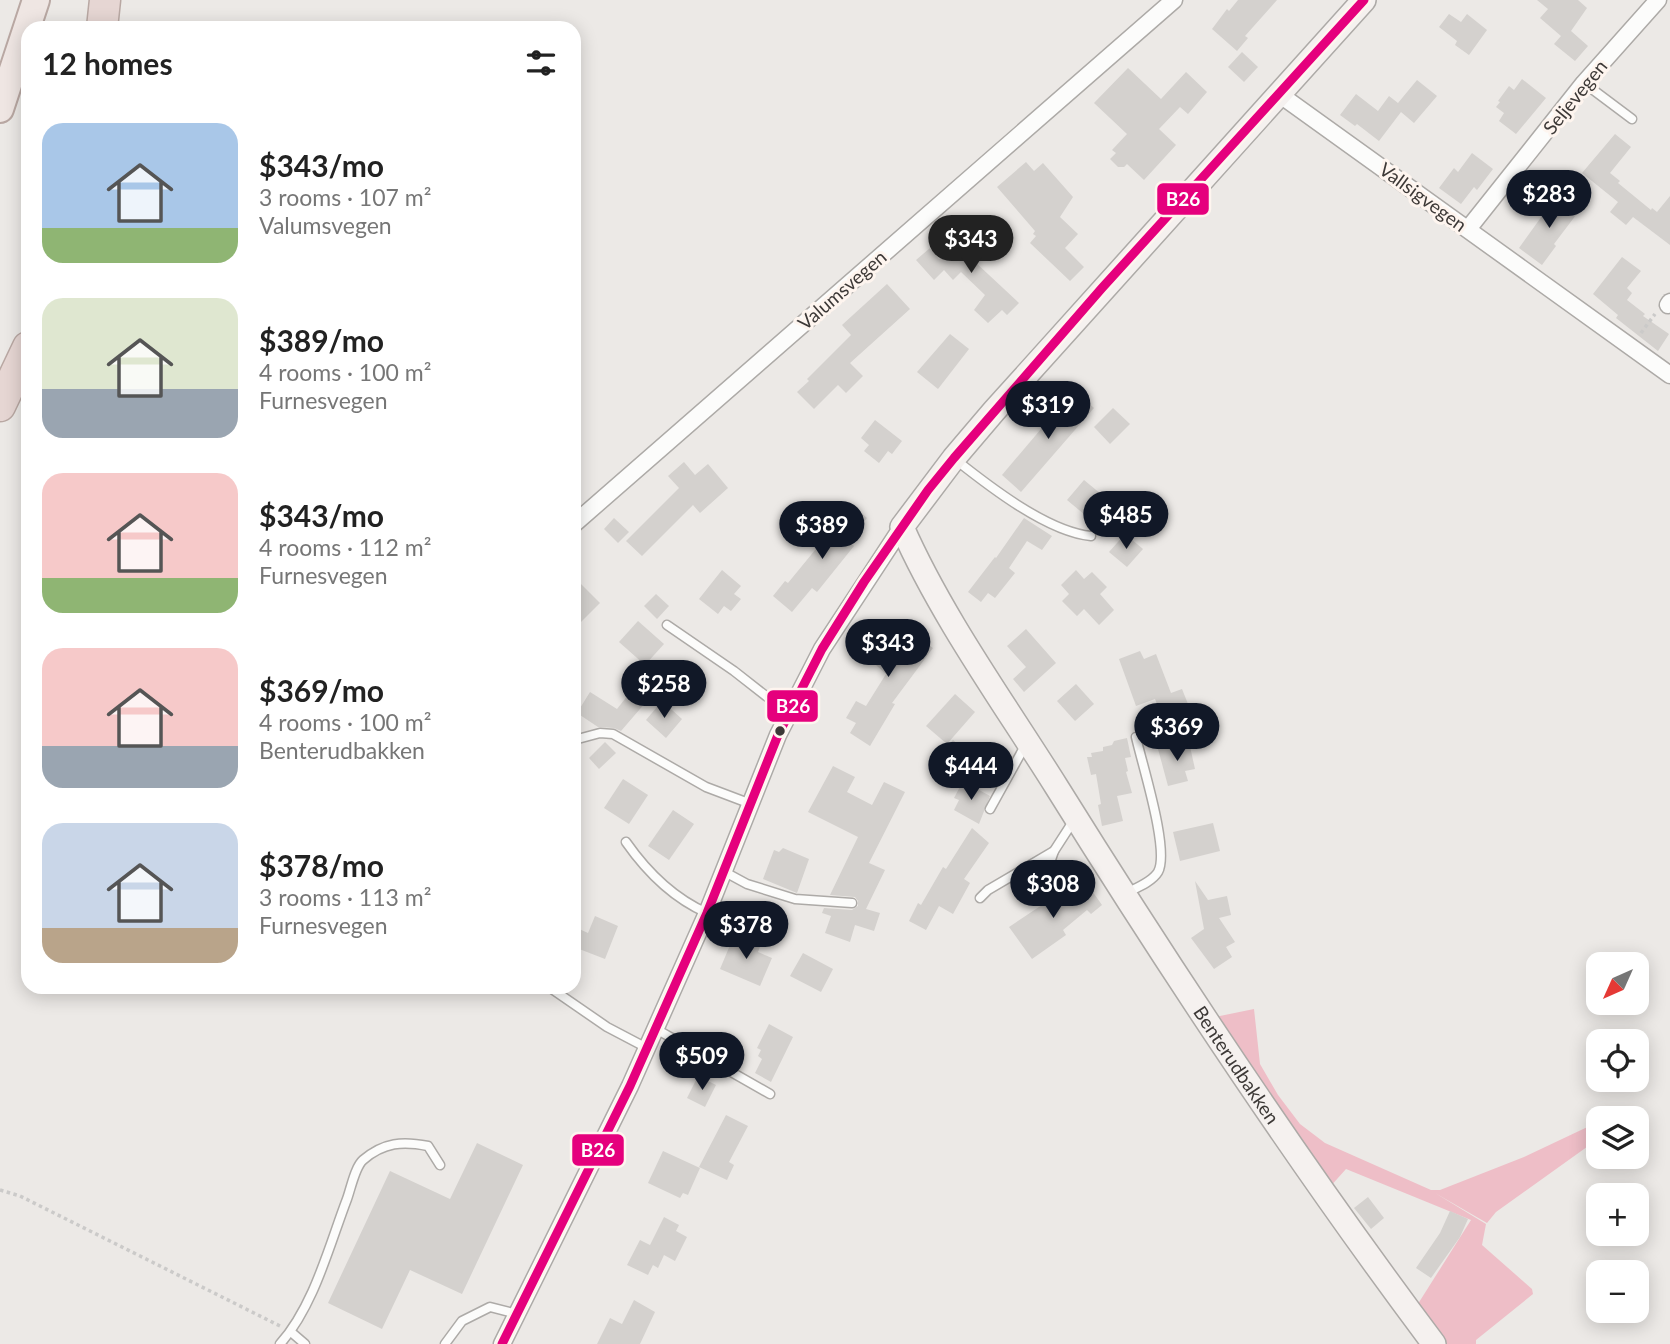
<!DOCTYPE html>
<html lang="en">
<head>
<meta charset="utf-8">
<style>
	body { margin:0; font-family:Lato,sans-serif; background:#f6f6f6; color:#222; height:100vh; display:flex; flex-direction:column; font-size:26px; white-space:nowrap }
	* { box-sizing:border-box; margin:0 }
	p { font-size:23px; color:#767676 }
	.icon { flex:none; width:38px; height:38px; fill:none; stroke:currentColor; stroke-width:2; stroke-linecap:round; stroke-linejoin:round }
	.map { position:relative; flex:1; overflow:hidden }
	.drawer { position:absolute; left:21px; top:21px; width:560px; height:973px; display:flex; flex-direction:column; background:#fff; border-radius:21px; box-shadow:0 4px 18px #0003 }
	.drawer>* { flex:none }
	.needle { width:46px; rotate:225deg }
	.tools { position:absolute; left:1586px; top:952px; display:grid; gap:14px }
	.tools a { display:grid; place-items:center; width:63px; height:63px; border-radius:14px; background:#fff; box-shadow:0 4px 18px #0003; font-size:35px }
	.price { position:absolute; translate:-50% -60px; padding:0 16px; border-radius:24px; background:#111827; color:#fff; font-size:23px; line-height:46px; filter:drop-shadow(0 2px 4px #0008) }
	.price::after { content:''; position:absolute; left:50%; top:42px; width:21px; height:16px; margin-left:-10px; background:inherit; clip-path:polygon(0 0,100% 0,50% 100%) }
	.price.on { background:#222; color:#fff }
	ul { padding:0; list-style:none }
	li { display:flex; align-items:center; gap:21px; height:175px; padding:0 21px }
	li span { display:grid; place-items:center; flex:none; width:196px; height:140px; border-radius:21px; color:#555 }
	li>.icon { margin-inline-start:auto }
	span .icon { width:84px; height:84px; fill:#fffc; stroke-width:1 }
	li b { font-size:30px }
	h2 { display:flex; justify-content:space-between; align-items:center; height:84px; padding:0 21px; font-size:30px }
	.map>svg:first-child { display:block }
	.green { fill:#eebec7 }
	.building { fill:#d4d1ce }
	.lines { fill:none; stroke-linecap:round; stroke-linejoin:round }
	.lane-casing { stroke:#adaaa7; stroke-width:11 }
	.street-casing { stroke:#adaaa7; stroke-width:19 }
	.secondary-casing { stroke:#adaaa7; stroke-width:26 }
	.primary-casing { stroke:#b9a8a3; stroke-width:30 }
	.highway-casing { stroke:#b9a8a3; stroke-width:33 }
	.path { stroke:#cbcac9; stroke-width:3.5; stroke-dasharray:3.5 3.5; stroke-linecap:butt }
	.lane { stroke:#fcfcfb; stroke-width:8 }
	.street { stroke:#fcfcfb; stroke-width:16 }
	.secondary { stroke:#f5f1ef; stroke-width:23 }
	.primary { stroke:#efe6e3; stroke-width:26 }
	.highway { stroke:#e6d6d3; stroke-width:30 }
	.bus-1-casing { stroke:#fef5ef; stroke-width:14 }
	.bus-1 { stroke:#e5007d; stroke-width:9 }
	.bus-dot { fill:#3d3937; stroke:#fef5ef; stroke-width:2.5 }
	.labels { text-anchor:middle; stroke-width:6; stroke-linejoin:round; paint-order:stroke }
	.street-label { font-size:19px; fill:#3d3937; stroke:#fef5ef }
	.line-badge { stroke:#fef5ef; stroke-width:2.5 }
	.badge-label { font-size:19px; text-anchor:middle; font-weight:bold; fill:#fff }
</style>
</head>
<body>
<div class="map">
<svg width="1670" height="1344" viewBox="0 0 1670 1344">
	<rect width="100%" height="100%" fill="#ece9e6"/>
	<polygon class="green" points="1254,1009 1260,1064 1278,1095 1300,1124 1325,1143 1431,1190 1440,1190 1524,1157 1598,1122 1598,1139 1496,1212 1487,1223 1435,1193 1486,1224 1482,1245 1532,1289 1533,1294 1476,1340 1476,1344 1444,1344 1416,1307 1471,1220 1346,1169 1329,1188 1215,1017"/>
	<g class="building">
		<polygon points="1238,0 1277,0 1245,36 1248,38 1237,51 1212,29 1227,9 1229,11"/>
		<polygon points="1537,0 1578,0 1587,8 1571,31 1588,46 1575,61 1554,44 1561,36 1540,18 1548,9"/>
		<polygon points="1449,14 1461,22 1467,14 1487,30 1469,55 1455,45 1457,41 1439,27"/>
		<polygon points="1242,52 1258,67 1244,82 1228,67"/>
		<polygon points="1128,68 1161,99 1186,72 1207,92 1188,114 1180,107 1159,129 1176,145 1144,180 1127,164 1124,167 1118,167 1110,159 1116,153 1112,150 1127,134 1094,103"/>
		<polygon points="1522,79 1546,98 1516,134 1499,121 1504,113 1496,107 1500,102 1498,101 1509,86 1514,90"/>
		<polygon points="1417,80 1437,96 1414,123 1401,112 1379,141 1357,124 1355,126 1340,115 1356,94 1378,111 1389,96 1398,103"/>
		<polygon points="1615,134 1631,147 1610,173 1620,181 1618,183 1651,210 1652,208 1657,212 1670,196 1670,245 1633,217 1626,225 1610,212 1618,202 1582,173"/>
		<polygon points="1472,153 1493,169 1477,190 1474,187 1461,204 1439,188 1454,168 1458,172"/>
		<polygon points="1026,162 1034,171 1043,163 1073,197 1060,217 1078,234 1065,248 1084,267 1070,281 1030,243 1036,236 1033,234 1035,231 997,187"/>
		<polygon points="1557,195 1579,211 1554,244 1556,246 1542,265 1519,248"/>
		<polygon points="974,231 989,248 974,261 1019,303 1007,315 1002,310 988,323 974,310 985,295 961,272 953,280 944,270 934,280 916,260 930,248 939,259"/>
		<polygon points="1622,257 1641,271 1627,288 1632,293 1627,300 1645,314 1643,316 1669,334 1658,351 1616,318 1618,315 1593,294"/>
		<polygon points="887,284 910,309 850,363 863,376 846,393 838,385 814,409 797,392 809,381 807,379 851,335 842,325"/>
		<polygon points="950,334 969,349 938,389 917,372"/>
		<polygon points="1074,390 1094,408 1021,492 1002,475"/>
		<polygon points="1113,408 1130,424 1110,444 1094,427"/>
		<polygon points="875,420 902,441 892,454 888,451 879,463 864,451 869,445 861,438"/>
		<polygon points="684,462 695,475 708,464 728,488 700,513 693,505 642,556 626,541 679,488 668,476"/>
		<polygon points="1084,480 1107,499 1097,511 1092,507 1085,515 1067,500"/>
		<polygon points="852,505 867,518 848,541 854,546 817,592 812,588 792,612 773,596 785,581 788,583"/>
		<polygon points="614,518 629,532 618,543 604,529"/>
		<polygon points="1024,518 1052,536 1042,550 1027,541 1009,568 1015,573 995,598 988,593 981,602 968,592 995,557 996,558"/>
		<polygon points="1125,534 1143,549 1127,567 1109,552"/>
		<polygon points="722,570 741,586 734,594 741,599 731,611 724,606 718,614 699,599"/>
		<polygon points="1076,570 1084,579 1092,572 1107,587 1100,594 1114,610 1099,625 1084,609 1077,616 1062,601 1069,594 1061,585"/>
		<polygon points="581,584 600,603 574,629 574,592"/>
		<polygon points="656,594 669,606 657,619 644,606"/>
		<polygon points="638,621 664,644 645,665 619,642"/>
		<polygon points="893,621 933,648 892,703 895,704 870,746 850,733 856,723 846,718 856,701 866,706 886,674 867,657"/>
		<polygon points="1026,629 1056,663 1024,692 1013,679 1026,667 1007,646"/>
		<polygon points="1140,651 1144,659 1156,654 1171,693 1182,689 1190,709 1199,705 1206,724 1200,727 1202,731 1182,739 1172,713 1162,717 1155,699 1136,706 1119,659"/>
		<polygon points="1076,684 1094,704 1075,721 1057,701"/>
		<polygon points="632,690 646,702 621,731 614,728 598,727 577,713 590,692 617,709"/>
		<polygon points="955,694 975,712 947,744 926,726"/>
		<polygon points="662,701 682,719 666,738 646,720"/>
		<polygon points="1127,738 1131,757 1125,758 1128,771 1126,772 1132,793 1117,796 1123,821 1102,826 1098,805 1101,804 1096,774 1091,775 1087,757 1092,757 1091,753 1103,751 1103,747 1112,745 1114,741"/>
		<polygon points="953,740 966,751 953,764 941,754"/>
		<polygon points="605,742 616,753 599,769 589,758"/>
		<polygon points="1189,742 1195,769 1185,771 1188,781 1168,786 1158,749"/>
		<polygon points="833,766 855,777 847,792 872,805 884,782 905,792 869,863 885,870 866,909 880,913 874,931 855,925 850,942 825,933 831,916 822,913 824,908 852,910 858,906 858,901 855,897 830,895 858,837 808,812"/>
		<polygon points="623,779 648,795 629,824 604,808"/>
		<polygon points="963,781 990,796 979,824 954,810 959,800 954,798"/>
		<polygon points="673,810 694,824 669,860 648,846"/>
		<polygon points="1213,823 1220,851 1180,861 1173,832"/>
		<polygon points="972,828 989,843 964,879 970,883 953,914 939,906 926,930 909,921 918,903 921,905 943,867 946,869"/>
		<polygon points="783,848 809,859 797,893 763,879 774,850 779,852"/>
		<polygon points="1085,881 1102,905 1091,914 1087,910 1063,930 1066,935 1032,959 1009,927 1051,899 1056,906"/>
		<polygon points="1195,881 1208,900 1227,896 1231,915 1219,918 1235,942 1226,947 1232,957 1214,969 1191,938 1204,929"/>
		<polygon points="595,916 618,926 605,959 574,947 574,936 577,928 588,933"/>
		<polygon points="739,935 761,944 758,952 772,958 760,986 720,969 733,938 737,940"/>
		<polygon points="803,953 833,969 821,992 790,976"/>
		<polygon points="769,1024 793,1037 771,1082 755,1073 762,1059 758,1056 761,1050 757,1048"/>
		<polygon points="698,1076 716,1085 705,1107 687,1098"/>
		<polygon points="726,1115 748,1126 729,1162 734,1165 727,1180 699,1167"/>
		<polygon points="477,1143 523,1165 462,1294 410,1270 382,1329 328,1303 390,1171 450,1199"/>
		<polygon points="663,1151 700,1168 688,1195 683,1193 680,1198 648,1183"/>
		<polygon points="1368,1197 1384,1218 1371,1229 1354,1208"/>
		<polygon points="1450,1211 1468,1219 1460,1237 1431,1278 1416,1268 1440,1233"/>
		<polygon points="664,1217 679,1225 676,1231 687,1237 675,1261 664,1255 658,1268 653,1265 648,1275 627,1265 640,1240 650,1245"/>
		<polygon points="634,1300 655,1312 640,1344 597,1344 610,1318 622,1324"/>
	</g>
	<g class="lines">
		<defs>
			<g id="lane">
				<polyline points="1584,83 1632,119"/>
				<path d="M 956,460 C 990,487 1048,532 1091,536"/>
				<polyline points="667,625 734,671 789,714"/>
				<polyline points="574,740 600,733 613,734 706,787 751,804"/>
				<polyline points="990,809 1026,744"/>
				<path d="M 626,842 C 647,872 673,898 707,913"/>
				<polyline points="723,871 747,884 795,899 852,903"/>
				<polyline points="1043,883 1054,851"/>
				<path d="M 1126,893 C 1136,888 1152,882 1158,872 C 1170,851 1142,764 1136,737"/>
				<polyline points="980,898 988,890 1054,851 1074,820"/>
				<polyline points="549,987 607,1027 647,1048"/>
				<polyline points="656,1029 770,1094"/>
				<polyline points="291,1332 305,1344"/>
				<path d="M 280,1344 C 314,1306 329,1246 347,1199 C 351,1188 355,1167 363,1160 C 384,1142 403,1141 428,1146 L 440,1165"/>
				<polyline points="445,1344 462,1321 490,1307 517,1314"/>
			</g>
			<g id="street">
				<polyline points="1279,94 1670,375"/>
				<polyline points="1468,229 1584,83 1658,0"/>
				<polyline points="1668,305 1670,302"/>
				<polyline points="574,524 1174,0"/>
				<polyline points="502,1344 630,1086 707,913 778,735 822,649 902,527"/>
			</g>
			<g id="secondary">
				<path id="s1" d="M 1364,0 L 994,411 L 954,458 L 902,527 C 941,616 1004,703 1056,786 C 1175,977 1299,1164 1434,1344"/>
			</g>
			<polyline id="primary" points="0,109 36,0"/>
			<g id="highway">
				<polyline points="102,28 105,0"/>
				<polyline points="0,406 28,347"/>
			</g>
		</defs>
		<use href="#lane" class="lane-casing"/>
		<use href="#street" class="street-casing"/>
		<use href="#secondary" class="secondary-casing"/>
		<use href="#primary" class="primary-casing"/>
		<use href="#highway" class="highway-casing"/>
		<g class="path">
			<polyline points="1641,333 1655,314"/>
			<polyline points="0,1190 20,1196 280,1326"/>
		</g>
		<use href="#lane" class="lane"/>
		<use href="#street" class="street"/>
		<use href="#secondary" class="secondary"/>
		<use href="#primary" class="primary"/>
		<use href="#highway" class="highway"/>
		<defs>
			<polyline id="bus-1" points="502,1344 630,1086 707,913 778,735 822,649 864,582 928,490 954,458 1102,288 1364,0"/>
		</defs>
		<use href="#bus-1" class="bus-1-casing"/>
		<use href="#bus-1" class="bus-1"/>
	</g>
	<circle class="bus-dot" cx="780" cy="731" r="6"/>
	<g class="labels">
		<g class="street-label">
			<text transform="translate(1575 97) rotate(-51)" y="7">Seljevegen</text>
			<text transform="translate(1423 197) rotate(36)" y="7">Vallsigvegen</text>
			<text transform="translate(842 290) rotate(-41)" y="7">Valumsvegen</text>
			<text dy="7" stroke="none"><textPath href="#s1" startOffset="1335">Benterudbakken</textPath></text>
		</g>
	</g>
	<g class="line-badge">
		<rect x="1156" y="182" width="54" height="34" rx="7" fill="#e5007d"/>
		<rect x="766" y="689" width="53" height="34" rx="7" fill="#e5007d"/>
		<rect x="571" y="1133" width="54" height="34" rx="7" fill="#e5007d"/>
	</g>
	<g class="badge-label">
		<text x="1183" y="206">B26</text>
		<text x="793" y="713">B26</text>
		<text x="598" y="1157">B26</text>
	</g>
</svg>
<div class="tools">
<a><svg class="needle" viewBox="-14 -14 28 28"><path d="M0-13l5 13h-10z" fill="#e53935"/><path d="M0 13l5-13h-10z" fill="#767676"/></svg></a>
<a><svg class="icon" aria-label="locate" viewBox="0 0 24 24"><circle cx="12" cy="12" r="6"/><path d="M12 2v4M12 18v4M2 12h4M18 12h4"/></svg></a>
<a><svg class="icon" aria-label="layers" viewBox="0 0 24 24"><path d="M12 4l9 5-9 5-9-5zM3 14l9 5 9-5"/></svg></a>
<a>+</a>
<a>−</a>
</div>
<b class="price" style="left:1549px;top:230px">$283</b>
<b class="price on" style="left:971px;top:275px">$343</b>
<b class="price" style="left:1048px;top:441px">$319</b>
<b class="price" style="left:1126px;top:551px">$485</b>
<b class="price" style="left:822px;top:561px">$389</b>
<b class="price" style="left:888px;top:679px">$343</b>
<b class="price" style="left:664px;top:720px">$258</b>
<b class="price" style="left:1177px;top:763px">$369</b>
<b class="price" style="left:971px;top:802px">$444</b>
<b class="price" style="left:1053px;top:920px">$308</b>
<b class="price" style="left:746px;top:961px">$378</b>
<b class="price" style="left:702px;top:1092px">$509</b>
<section class="drawer">
<h2>12 homes<svg class="icon" aria-label="filters" viewBox="0 0 24 24"><path d="M4 7h16M4 17h16"/><circle cx="9" cy="7" r="2"/><circle cx="15" cy="17" r="2"/></svg></h2>
<ul>
<li><span style="background:linear-gradient(#a9c7e8 75%,#8fb573 0)"><svg class="icon" aria-label="home" viewBox="0 0 24 24"><path d="M3 11l9-7 9 7M6 9v11h12V9"/></svg></span><div><b>$343/mo</b><p>3 rooms · 107 m²</p><p>Valumsvegen</p></div></li>
<li><span style="background:linear-gradient(#dfe7d0 65%,#9aa5b1 0)"><svg class="icon" aria-label="home" viewBox="0 0 24 24"><path d="M3 11l9-7 9 7M6 9v11h12V9"/></svg></span><div><b>$389/mo</b><p>4 rooms · 100 m²</p><p>Furnesvegen</p></div></li>
<li><span style="background:linear-gradient(#f6c9c9 75%,#8fb573 0)"><svg class="icon" aria-label="home" viewBox="0 0 24 24"><path d="M3 11l9-7 9 7M6 9v11h12V9"/></svg></span><div><b>$343/mo</b><p>4 rooms · 112 m²</p><p>Furnesvegen</p></div></li>
<li><span style="background:linear-gradient(#f6c9c9 70%,#9aa5b1 0)"><svg class="icon" aria-label="home" viewBox="0 0 24 24"><path d="M3 11l9-7 9 7M6 9v11h12V9"/></svg></span><div><b>$369/mo</b><p>4 rooms · 100 m²</p><p>Benterudbakken</p></div></li>
<li><span style="background:linear-gradient(#c9d6e8 75%,#b9a48a 0)"><svg class="icon" aria-label="home" viewBox="0 0 24 24"><path d="M3 11l9-7 9 7M6 9v11h12V9"/></svg></span><div><b>$378/mo</b><p>3 rooms · 113 m²</p><p>Furnesvegen</p></div></li>
</ul>
</section>
</div>
</body>
</html>
